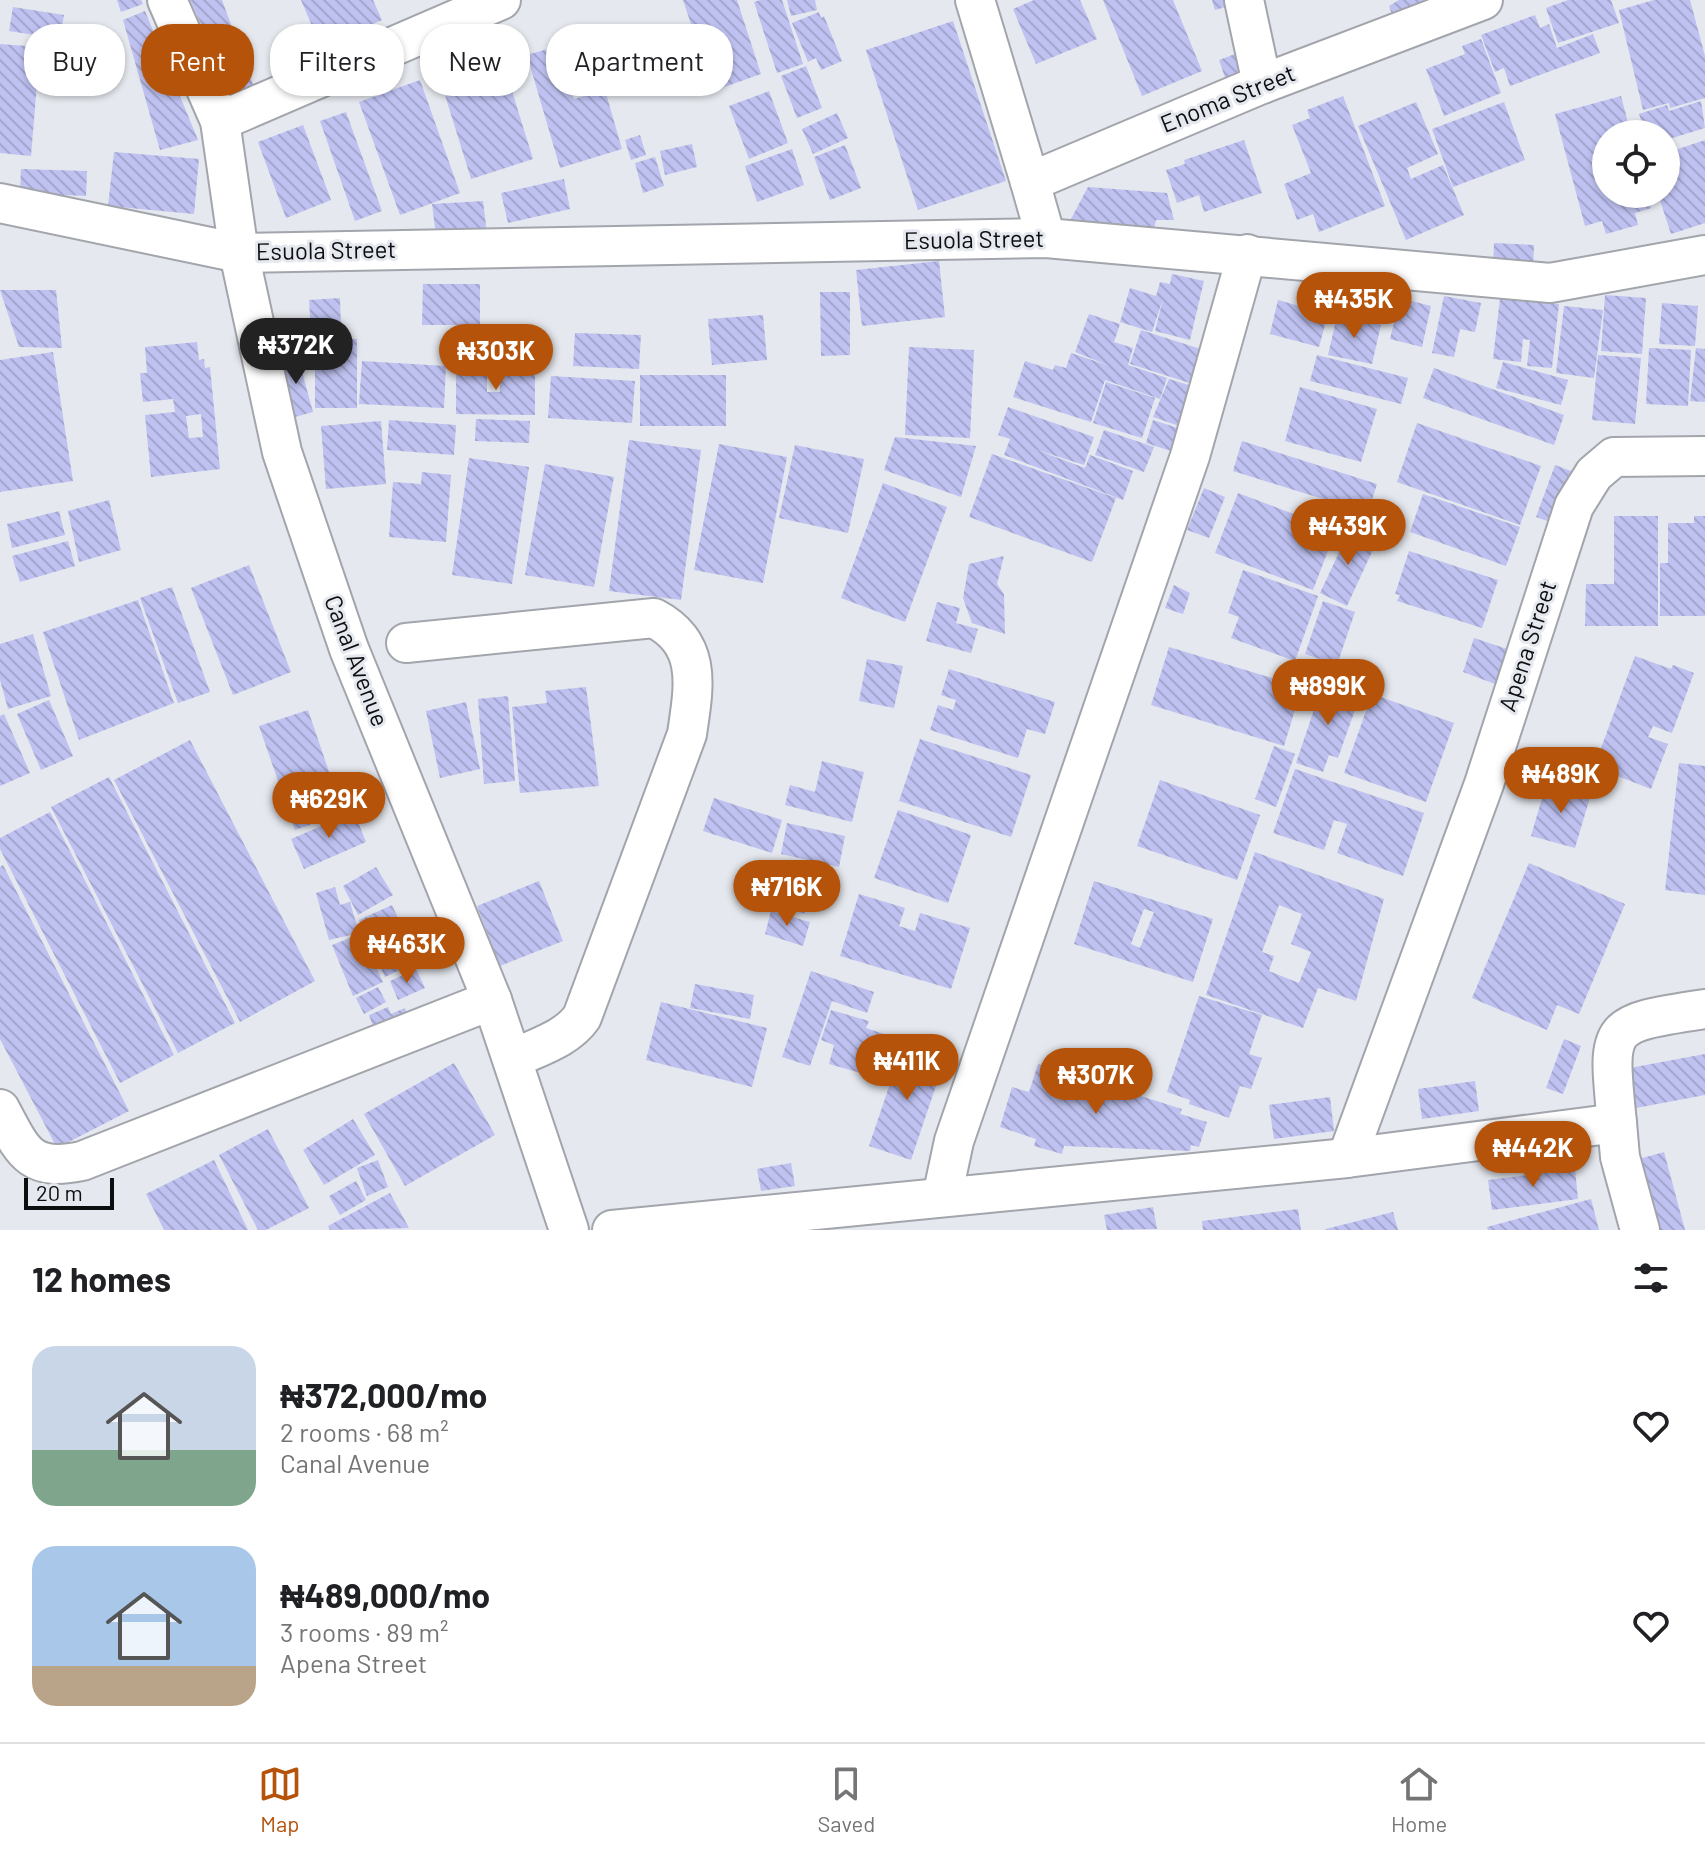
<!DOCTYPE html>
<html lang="en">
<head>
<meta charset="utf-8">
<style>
	body { margin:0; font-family:Barlow,sans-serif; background:#f6f6f6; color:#202124; height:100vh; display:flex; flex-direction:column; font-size:30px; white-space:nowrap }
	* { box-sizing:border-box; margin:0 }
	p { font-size:26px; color:#757577 }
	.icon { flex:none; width:44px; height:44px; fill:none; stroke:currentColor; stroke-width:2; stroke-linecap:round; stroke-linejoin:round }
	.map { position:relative; height:1230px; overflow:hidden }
	.drawer { display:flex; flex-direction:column; background:#fff; flex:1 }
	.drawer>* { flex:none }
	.banner { position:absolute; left:24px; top:24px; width:800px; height:72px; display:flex; gap:16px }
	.buttons { position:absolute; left:1592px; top:120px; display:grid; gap:16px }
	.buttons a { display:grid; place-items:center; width:88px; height:88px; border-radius:50%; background:#fff; box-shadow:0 2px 6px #0004; font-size:40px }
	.scale { position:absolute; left:24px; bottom:20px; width:90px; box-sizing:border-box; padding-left:8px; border:4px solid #0d0e10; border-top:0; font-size:22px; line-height:28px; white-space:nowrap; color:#0d0e10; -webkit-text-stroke:6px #e5e8ee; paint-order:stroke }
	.price { position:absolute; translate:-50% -68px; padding:0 18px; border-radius:28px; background:#b45309; color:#fff; font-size:26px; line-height:52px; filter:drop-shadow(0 2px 4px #0008) }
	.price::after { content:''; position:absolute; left:50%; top:48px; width:24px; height:18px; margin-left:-12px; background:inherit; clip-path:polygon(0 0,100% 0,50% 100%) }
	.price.current { background:#222; color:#fff }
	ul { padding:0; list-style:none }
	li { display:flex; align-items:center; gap:24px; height:200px; padding:0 32px }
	li span { display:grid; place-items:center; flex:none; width:224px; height:160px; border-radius:24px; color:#555 }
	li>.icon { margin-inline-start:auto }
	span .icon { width:96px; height:96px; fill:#fffc; stroke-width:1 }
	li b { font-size:34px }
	h2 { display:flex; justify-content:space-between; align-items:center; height:96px; padding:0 32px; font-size:34px }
	.tag { padding:0 28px; border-radius:32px; background:#fff; box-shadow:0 2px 6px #0004; font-size:28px; line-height:72px }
	.tag.current { background:#b45309; color:#fff }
	.menu { display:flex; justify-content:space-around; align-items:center; height:112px; border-top:2px solid #e0e0e0; background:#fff; font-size:22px; color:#757577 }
	.menu a { display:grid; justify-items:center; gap:4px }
	.menu .current { color:#b45309 }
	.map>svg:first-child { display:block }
	.building { fill:url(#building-back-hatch); fill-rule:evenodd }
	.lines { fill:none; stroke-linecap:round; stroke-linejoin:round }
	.minor-casing { stroke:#a2a5ab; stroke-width:42 }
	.minor { stroke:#fff; stroke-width:38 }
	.labels { text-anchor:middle; stroke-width:6; stroke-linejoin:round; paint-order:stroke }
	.street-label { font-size:24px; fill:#0d0e10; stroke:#e5e8ee }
</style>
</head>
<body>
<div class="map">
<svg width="1705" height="1230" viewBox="0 0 1705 1230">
	<defs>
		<pattern id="building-back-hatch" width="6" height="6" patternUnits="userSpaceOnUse" patternTransform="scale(2)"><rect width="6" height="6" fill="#bfc2f1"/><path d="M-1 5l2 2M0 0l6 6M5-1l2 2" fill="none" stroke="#a3a6ce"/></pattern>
	</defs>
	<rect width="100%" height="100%" fill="#e5e8ee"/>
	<g class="building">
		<polygon points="117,0 141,0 143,4 121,12"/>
		<polygon points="190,0 222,0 257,95 236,103"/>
		<polygon points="301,0 373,0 382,20 321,47"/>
		<polygon points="683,0 737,0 761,74 713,91"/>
		<polygon points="760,0 782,0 803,64 777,73 754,2"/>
		<polygon points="787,0 815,0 817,10 791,16"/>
		<polygon points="1034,0 1080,0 1097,39 1036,64 1013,9"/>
		<polygon points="1103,0 1173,0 1202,71 1142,96"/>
		<polygon points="1212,0 1235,0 1236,4 1215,10"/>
		<polygon points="1399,0 1446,0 1394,20 1389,6"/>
		<polygon points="1568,0 1611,0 1619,23 1558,43 1546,8"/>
		<polygon points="1654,0 1690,0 1705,56 1705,98 1670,108 1669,103 1643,110 1619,10"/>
		<polygon points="13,7 64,15 60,39 9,31"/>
		<polygon points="145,11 198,140 160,150 123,20"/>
		<polygon points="819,12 821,18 824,16 842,61 821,70 816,58 808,62 792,23"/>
		<polygon points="1535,15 1540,28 1549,24 1557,48 1593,34 1600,53 1510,86 1504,68 1495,72 1481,35"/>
		<polygon points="953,21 1006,181 918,210 866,50"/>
		<polygon points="589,37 599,72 568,81 574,99 605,90 622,149 560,168 527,55"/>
		<polygon points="1481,39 1501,93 1444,116 1426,69 1465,54 1462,46"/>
		<polygon points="0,44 40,47 31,156 0,153"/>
		<polygon points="498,46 533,159 471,179 436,66"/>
		<polygon points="1243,51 1252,78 1228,86 1219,60"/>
		<polygon points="806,66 822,108 797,118 781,76"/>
		<polygon points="420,80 460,193 400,215 359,102"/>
		<polygon points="769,91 788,143 749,159 729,106"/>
		<polygon points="1343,96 1385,206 1319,232 1313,214 1297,220 1284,184 1311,173 1292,125 1310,118 1307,110"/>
		<polygon points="1621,96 1631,134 1606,134 1606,194 1647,194 1651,208 1635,213 1638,225 1606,234 1602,221 1585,226 1555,114"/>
		<polygon points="1701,101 1705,128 1666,140 1666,134 1646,134 1639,114 1667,105 1669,111"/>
		<polygon points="1416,102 1438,154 1407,168 1411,179 1443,165 1464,215 1406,240 1358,126"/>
		<polygon points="1504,102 1525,160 1453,187 1432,129"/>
		<polygon points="346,112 382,211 355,221 320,121"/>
		<polygon points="837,113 848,138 813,154 802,129"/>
		<polygon points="303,125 331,200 286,218 258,142"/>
		<polygon points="640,135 646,155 631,160 625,140"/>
		<polygon points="1244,140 1262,193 1204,212 1199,195 1177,203 1166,170 1185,164 1184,160"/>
		<polygon points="1705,140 1705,223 1671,234 1658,194 1666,194 1666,153"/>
		<polygon points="692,144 697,167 665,175 660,151"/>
		<polygon points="845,145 861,188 830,200 814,157"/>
		<polygon points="792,149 804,185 757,202 745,166"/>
		<polygon points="114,152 199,159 194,214 108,206"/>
		<polygon points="655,157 664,186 643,193 635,163"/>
		<polygon points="21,169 87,171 86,196 20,193"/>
		<polygon points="564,179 570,209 508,223 501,193"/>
		<polygon points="1088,187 1167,193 1174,220 1156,220 1153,233 1064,232"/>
		<polygon points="483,201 487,234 436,236 432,204"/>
		<polygon points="1494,243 1534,245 1533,269 1493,268"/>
		<polygon points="939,261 945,317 862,326 856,270"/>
		<polygon points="1172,274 1204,281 1190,340 1155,331 1163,299 1152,332 1120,322 1130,288 1156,296 1160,282 1170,284"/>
		<polygon points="423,284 480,284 480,325 422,325"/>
		<polygon points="0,290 56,290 62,348 19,347"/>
		<polygon points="820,292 850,292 850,355 821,356"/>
		<polygon points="1605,295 1646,298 1642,354 1601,351"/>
		<polygon points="1444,296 1481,303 1475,332 1460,329 1454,357 1432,353"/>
		<polygon points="340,298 341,331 311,333 309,300"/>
		<polygon points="1400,298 1431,306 1422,347 1390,339"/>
		<polygon points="1500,298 1559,304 1552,368 1527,366 1530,340 1523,339 1521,362 1493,359"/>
		<polygon points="1278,300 1328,314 1319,347 1270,334"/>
		<polygon points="1662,303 1698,306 1695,346 1659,344"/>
		<polygon points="1564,306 1603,310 1594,378 1556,373"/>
		<polygon points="1089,314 1120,324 1114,342 1133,348 1128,365 1167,378 1160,399 1105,380 1091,422 1013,397 1025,361 1053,370 1055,365 1066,368 1071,353 1110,366 1075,352"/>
		<polygon points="763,315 767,360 712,365 708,319"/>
		<polygon points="1337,316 1381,325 1372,364 1328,355"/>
		<polygon points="1141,330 1210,352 1199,386 1130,364"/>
		<polygon points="575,333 641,335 639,369 573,366"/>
		<polygon points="544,336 544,362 514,362 513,337"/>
		<rect x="315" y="339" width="42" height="69"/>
		<path d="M 197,342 L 199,360 L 204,359 L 205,368 L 210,367 L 220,469 L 151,477 L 145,415 L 175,412 L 173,399 L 143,402 L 140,373 L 147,373 L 145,347 ZM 201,414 L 203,437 L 189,438 L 186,416 Z"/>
		<polygon points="909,347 974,350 970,438 905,435"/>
		<polygon points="1649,348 1691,350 1688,406 1646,404"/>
		<polygon points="1696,348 1705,349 1705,402 1690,401"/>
		<polygon points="53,352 73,481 0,492 0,360"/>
		<polygon points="297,354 313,412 295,417 280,359"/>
		<polygon points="1317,355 1408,378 1401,404 1310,381"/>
		<polygon points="1598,355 1641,358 1635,424 1592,420"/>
		<polygon points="362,361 446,366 444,408 359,404"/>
		<polygon points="1503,362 1568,380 1561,405 1496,388"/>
		<polygon points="456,367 487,367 487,392 500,392 500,367 535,367 535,415 456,414"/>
		<polygon points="1434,368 1564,415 1554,445 1423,398"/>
		<rect x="640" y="375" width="86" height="51"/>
		<polygon points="551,376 635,381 632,423 548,418"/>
		<polygon points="1169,379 1195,387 1182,427 1153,417"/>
		<polygon points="1106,382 1155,398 1142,438 1093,423"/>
		<polygon points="1300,387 1377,409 1361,462 1285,441"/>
		<polygon points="1008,407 1094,437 1084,465 1034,449 1085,468 1090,455 1133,471 1123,500 1004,455 1010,439 998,435"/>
		<polygon points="476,419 530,421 529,443 475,441"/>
		<polygon points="389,420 456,425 454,455 387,450"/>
		<polygon points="1153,420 1184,430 1177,453 1146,443"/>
		<polygon points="381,421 386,484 326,489 321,426"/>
		<polygon points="1417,423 1541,466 1520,525 1397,482"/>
		<polygon points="1104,430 1154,447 1144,472 1095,455"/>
		<polygon points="895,437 976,446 961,497 884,470"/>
		<polygon points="629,440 701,450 681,600 609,591"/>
		<polygon points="1242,441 1377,484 1368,513 1233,471"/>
		<polygon points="719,444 787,457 763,583 694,570"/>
		<polygon points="795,445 864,459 848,533 779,518"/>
		<polygon points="992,454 1116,498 1092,562 969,517"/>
		<polygon points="469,458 529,467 512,584 452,575"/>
		<polygon points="545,464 614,477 594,587 525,575"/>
		<polygon points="1555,465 1579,474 1561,526 1536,517"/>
		<polygon points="422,472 451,475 446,542 389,537 393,482 421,484"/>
		<polygon points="883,483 947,507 905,622 841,598"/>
		<polygon points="1204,488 1225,497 1209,538 1187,530"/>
		<polygon points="1238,493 1336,530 1313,590 1215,553"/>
		<polygon points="1423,494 1520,527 1506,566 1410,532"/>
		<polygon points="109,500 121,550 79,562 68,511"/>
		<polygon points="59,511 65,535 12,548 7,524"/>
		<polygon points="1614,516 1658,516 1658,626 1585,626 1586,584 1614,584"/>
		<polygon points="1694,516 1705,516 1705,616 1660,616 1660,563 1668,563 1668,523 1694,523"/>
		<polygon points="1350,529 1377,541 1347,606 1320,593"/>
		<polygon points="68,541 75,566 20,582 12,556"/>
		<polygon points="1409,551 1498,580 1482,628 1397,601 1400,595 1395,594"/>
		<polygon points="1004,556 997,584 1004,594 1005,634 972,623 963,598 969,564"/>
		<polygon points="249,565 291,672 233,695 191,588"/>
		<polygon points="1243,570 1318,596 1295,661 1231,638 1239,617 1228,613"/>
		<polygon points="1174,585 1190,593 1183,614 1165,608"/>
		<polygon points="172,587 210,692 178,703 140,598"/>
		<polygon points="138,600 174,703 79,740 43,632"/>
		<polygon points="1323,601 1355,612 1337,665 1305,654"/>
		<polygon points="937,602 960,608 956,623 978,629 971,653 926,641"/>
		<polygon points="33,634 51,696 8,709 0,680 0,644"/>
		<polygon points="1474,638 1507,649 1495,684 1463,672"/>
		<polygon points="1169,647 1302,687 1284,746 1151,705"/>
		<polygon points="1635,656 1671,669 1673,665 1694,673 1672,733 1653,726 1648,737 1668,744 1651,789 1594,767"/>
		<polygon points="867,659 903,666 894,708 859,701"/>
		<polygon points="949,669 1055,702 1045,734 1027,729 1018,758 930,730 938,705 953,710 956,700 941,695"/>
		<polygon points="1323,683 1360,696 1338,758 1329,755 1323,772 1296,763"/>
		<polygon points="586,687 599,786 520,793 512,707 547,703 545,691"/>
		<polygon points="1372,694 1454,723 1426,802 1344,773"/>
		<polygon points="508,696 515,781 484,784 478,699"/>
		<polygon points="49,700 73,756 41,770 17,714"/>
		<polygon points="466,702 480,769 440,778 426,711"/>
		<polygon points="308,710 343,813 295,830 259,726"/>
		<polygon points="4,714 30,773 0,786 0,716"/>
		<polygon points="920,739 1031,775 1011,837 899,801"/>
		<polygon points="190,740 315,981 240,1022 114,780"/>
		<polygon points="1274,746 1295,754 1276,807 1255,799"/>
		<polygon points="822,761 864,772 852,822 785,805 790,785 815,792"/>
		<polygon points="1679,763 1705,766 1705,895 1665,890"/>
		<polygon points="1295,769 1424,813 1403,876 1337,853 1347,824 1334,820 1324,850 1273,833"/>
		<polygon points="109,777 235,1023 178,1053 51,807"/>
		<polygon points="1160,780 1260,815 1237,880 1137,846"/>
		<polygon points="1547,781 1591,794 1575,848 1531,836"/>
		<polygon points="714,798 782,820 772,853 703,831"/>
		<polygon points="898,810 971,835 948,903 874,878"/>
		<polygon points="50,812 174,1055 120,1083 0,849 0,838"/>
		<polygon points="354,812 366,842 304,869 291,839"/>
		<polygon points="787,823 845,836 839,867 781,854"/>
		<path d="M 1255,852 L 1384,899 L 1356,1001 L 1318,988 L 1303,1028 L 1206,995 ZM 1279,905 L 1302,914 L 1291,944 L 1311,952 L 1299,983 L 1269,971 L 1274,956 L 1262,952 Z"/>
		<polygon points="756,862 815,883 804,914 745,893"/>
		<polygon points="1529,863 1625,904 1579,1014 1557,1005 1547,1030 1472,998"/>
		<polygon points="3,865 129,1111 57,1148 0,1039 0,867"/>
		<polygon points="376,867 393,895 358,915 343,886"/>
		<polygon points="539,881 563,941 500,966 477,906"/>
		<path d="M 1094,881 L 1213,919 L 1193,982 L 1074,944 ZM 1144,909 L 1154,912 L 1140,948 L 1131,944 Z"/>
		<polygon points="335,887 340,905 350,902 359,933 329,940 316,893"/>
		<polygon points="859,894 905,908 899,926 915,931 920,913 970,928 951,989 840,956"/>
		<polygon points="392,905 418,961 385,977 359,920"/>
		<polygon points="771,911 810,922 803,946 765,934"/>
		<polygon points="360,934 383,982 353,996 332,945"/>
		<polygon points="416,969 425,988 398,1000 390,981"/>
		<polygon points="811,971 874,992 867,1013 832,1001 810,1066 782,1057"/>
		<polygon points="695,984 754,995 750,1019 690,1008"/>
		<polygon points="378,987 386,1002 364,1014 356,998"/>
		<polygon points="1199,996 1262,1015 1249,1054 1262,1058 1251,1089 1240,1086 1229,1118 1189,1104 1190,1100 1167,1092"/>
		<polygon points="661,1002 767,1028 752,1087 646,1060"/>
		<polygon points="388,1007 391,1014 405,1008 411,1024 377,1037 369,1015"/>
		<polygon points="831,1010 869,1021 866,1028 887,1035 875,1077 829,1064 834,1045 821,1040"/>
		<polygon points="1564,1039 1581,1046 1563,1094 1546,1088"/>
		<polygon points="903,1045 945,1059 911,1160 869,1146"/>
		<polygon points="1705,1054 1705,1095 1631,1109 1624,1069"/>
		<polygon points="454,1063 495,1135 405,1186 364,1114"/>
		<polygon points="1038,1064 1182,1109 1180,1114 1207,1122 1199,1147 1191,1145 1190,1151 1064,1146 1062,1154 1034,1146 1036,1139 1000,1127 1012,1087 1029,1092"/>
		<polygon points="1475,1081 1479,1111 1422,1119 1418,1089"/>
		<polygon points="1330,1097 1334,1131 1274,1139 1269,1105"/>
		<polygon points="353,1119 375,1155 324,1185 303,1150"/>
		<polygon points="268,1129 309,1208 266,1230 258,1230 219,1155"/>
		<polygon points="1664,1152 1685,1230 1658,1230 1639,1159"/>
		<polygon points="214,1160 248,1230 164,1230 146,1194"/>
		<polygon points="378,1160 388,1187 367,1196 357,1168"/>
		<polygon points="791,1163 795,1186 761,1191 757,1169"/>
		<polygon points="1575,1169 1578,1199 1492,1210 1488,1180"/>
		<polygon points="356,1181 366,1200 340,1215 329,1196"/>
		<polygon points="390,1193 409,1228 330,1230 328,1226"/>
		<polygon points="1591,1199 1599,1230 1488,1230 1487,1227"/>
		<polygon points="1153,1207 1157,1229 1107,1230 1104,1215"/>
		<polygon points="1298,1209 1301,1230 1203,1230 1202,1221"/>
		<polygon points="1393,1212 1398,1230 1326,1230 1326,1229"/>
	</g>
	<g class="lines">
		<defs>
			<g id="minor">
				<polyline points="167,0 220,121 239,253 282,452 349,649 492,1000 569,1230"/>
				<polyline points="975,0 1030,182"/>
				<polyline points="1244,0 1262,84"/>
				<polyline points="220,121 501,0"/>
				<polyline points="0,203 239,253 1046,238 1550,283 1705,255"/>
				<polyline points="1046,238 1030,182 1262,84 1483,0"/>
				<path d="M 406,643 L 654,618 C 703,644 694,686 687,734 L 582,1017 C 567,1039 537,1047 513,1059"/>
				<path d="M 0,1109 C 23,1152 29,1172 82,1161 L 492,1000"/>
				<path d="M 1617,1123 C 1607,1023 1605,1024 1705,1009"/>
				<polyline points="1347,1158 1484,784 1574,506 1594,474 1614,457 1705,456"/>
				<polyline points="942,1197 954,1141 1190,456 1247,254"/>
				<polyline points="612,1230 1347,1158 1617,1123 1620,1157 1640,1230"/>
			</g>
		</defs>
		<use href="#minor" class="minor-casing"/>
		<use href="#minor" class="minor"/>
	</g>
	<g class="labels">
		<g class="street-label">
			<text transform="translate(1228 99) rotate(-22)" y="8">Enoma Street</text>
			<text transform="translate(974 240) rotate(-1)" y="8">Esuola Street</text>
			<text transform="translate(326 251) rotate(-1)" y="8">Esuola Street</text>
			<text transform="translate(1528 646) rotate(-72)" y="8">Apena Street</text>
			<text transform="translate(356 661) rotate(69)" y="8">Canal Avenue</text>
		</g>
	</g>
</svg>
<div class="buttons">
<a><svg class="icon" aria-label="locate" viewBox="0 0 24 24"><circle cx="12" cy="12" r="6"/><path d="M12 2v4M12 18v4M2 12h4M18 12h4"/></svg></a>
</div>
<div class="scale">20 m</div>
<b class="price" style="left:1354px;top:340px">₦435K</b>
<b class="price current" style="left:296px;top:386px">₦372K</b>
<b class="price" style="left:496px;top:392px">₦303K</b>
<b class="price" style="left:1348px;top:567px">₦439K</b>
<b class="price" style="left:1328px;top:727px">₦899K</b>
<b class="price" style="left:1561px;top:815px">₦489K</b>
<b class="price" style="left:329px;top:840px">₦629K</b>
<b class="price" style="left:787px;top:928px">₦716K</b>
<b class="price" style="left:407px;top:985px">₦463K</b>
<b class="price" style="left:907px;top:1102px">₦411K</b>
<b class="price" style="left:1096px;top:1116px">₦307K</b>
<b class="price" style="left:1533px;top:1189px">₦442K</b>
<div class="banner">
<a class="tag">Buy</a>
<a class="tag current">Rent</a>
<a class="tag">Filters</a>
<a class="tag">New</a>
<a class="tag">Apartment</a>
</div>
</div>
<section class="drawer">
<h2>12 homes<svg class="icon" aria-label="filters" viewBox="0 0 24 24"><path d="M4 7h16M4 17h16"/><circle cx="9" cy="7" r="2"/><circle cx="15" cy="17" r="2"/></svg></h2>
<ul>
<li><span style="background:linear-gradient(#c9d6e8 65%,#7fa58c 0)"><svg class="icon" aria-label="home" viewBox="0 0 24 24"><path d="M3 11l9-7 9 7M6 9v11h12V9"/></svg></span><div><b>₦372,000/mo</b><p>2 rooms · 68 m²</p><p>Canal Avenue</p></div><svg class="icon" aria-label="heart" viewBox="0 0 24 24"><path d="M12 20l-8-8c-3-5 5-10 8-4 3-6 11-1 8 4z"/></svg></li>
<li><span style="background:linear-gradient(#a9c7e8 75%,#b9a48a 0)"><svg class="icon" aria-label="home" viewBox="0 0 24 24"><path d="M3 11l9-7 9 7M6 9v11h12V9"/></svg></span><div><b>₦489,000/mo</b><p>3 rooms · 89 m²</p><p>Apena Street</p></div><svg class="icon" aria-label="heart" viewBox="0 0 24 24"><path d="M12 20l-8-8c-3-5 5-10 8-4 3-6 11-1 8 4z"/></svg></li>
</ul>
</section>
<nav class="menu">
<a class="current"><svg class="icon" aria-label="map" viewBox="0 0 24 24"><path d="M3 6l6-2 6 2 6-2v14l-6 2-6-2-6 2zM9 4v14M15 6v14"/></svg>Map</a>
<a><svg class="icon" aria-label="saved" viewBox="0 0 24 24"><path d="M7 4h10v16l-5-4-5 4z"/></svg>Saved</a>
<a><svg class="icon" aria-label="home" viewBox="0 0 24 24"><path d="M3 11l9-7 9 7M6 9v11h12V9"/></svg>Home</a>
</nav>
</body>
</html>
